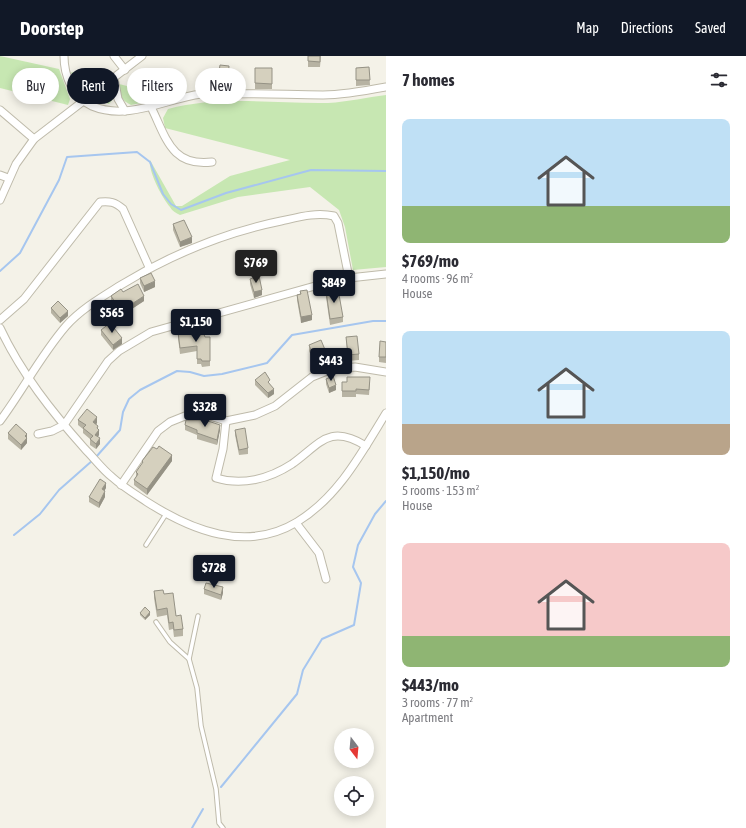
<!DOCTYPE html>
<html lang="en">
<head>
<meta charset="utf-8">
<style>
	body { margin:0; font-family:"Asap Condensed",sans-serif; background:#f7f7f7; color:#2b2b33; height:100vh; display:flex; flex-direction:column; font-size:15px; white-space:nowrap }
	* { box-sizing:border-box; margin:0 }
	p { font-size:13px; color:#7c7c81 }
	.icon { flex:none; width:22px; height:22px; fill:none; stroke:currentColor; stroke-width:2; stroke-linecap:round; stroke-linejoin:round }
	.map { position:relative; flex:1; overflow:hidden }
	.drawer { display:flex; flex-direction:column; background:#fff; width:360px }
	.drawer>* { flex:none }
	.top-card { position:absolute; left:12px; top:12px; width:314px; height:36px; display:flex; gap:8px }
	.needle { width:26px; rotate:164deg }
	.buttons { position:absolute; left:334px; top:672px; display:grid; gap:8px }
	.buttons a { display:grid; place-items:center; width:40px; height:40px; border-radius:50%; background:#fff; box-shadow:0 2px 10px #0003; font-size:20px }
	.price { position:absolute; translate:-50% -34px; padding:0 9px; border-radius:4px; background:#111827; color:#fff; font-size:13px; line-height:26px; filter:drop-shadow(0 1px 2px #0008) }
	.price::after { content:''; position:absolute; left:50%; top:24px; width:12px; height:9px; margin-left:-6px; background:inherit; clip-path:polygon(0 0,100% 0,50% 100%) }
	.price.active { background:#222; color:#fff }
	ul { padding:0; list-style:none }
	li { display:grid; align-content:center; gap:8px; height:212px; padding:0 16px }
	li span { display:grid; place-items:center; height:124px; border-radius:8px; color:#555 }
	li>.icon { margin-inline-start:auto }
	span .icon { width:72px; height:72px; fill:#fffc; stroke-width:1 }
	li b { font-size:17px }
	h2 { display:flex; justify-content:space-between; align-items:center; height:48px; padding:0 16px; font-size:17px }
	.tag { padding:0 14px; border-radius:18px; background:#fff; box-shadow:0 2px 10px #0003; font-size:14px; line-height:36px }
	.tag.active { background:#111827; color:#fff }
	header { display:flex; align-items:center; gap:24px; box-sizing:border-box; height:56px; padding:0 20px; background:#111827; color:#fff }
	header strong { font-size:19px }
	nav { display:flex; gap:22px; margin-inline-start:auto; font-size:14px }
	main { display:flex; flex:1; min-height:0 }
	.map>svg:first-child { display:block }
	.green { fill:#c7e7b2 }
	.lines { fill:none; stroke-linecap:round; stroke-linejoin:round }
	.stream { stroke:#a6c6ef; stroke-width:2 }
	.lane-casing { stroke:#bfbbab; stroke-width:5.5 }
	.street-casing { stroke:#bfbbab; stroke-width:9 }
	.lane { stroke:#fff; stroke-width:3.5 }
	.street { stroke:#fff; stroke-width:7 }
	.wall { fill:#b7b3a3 }
	.shaded-wall { fill:#959285 }
	.building { fill:#d5d0be; stroke:#959285 }
</style>
</head>
<body>
<header>
<strong>Doorstep</strong>
<nav><a>Map</a><a>Directions</a><a>Saved</a></nav>
</header>
<main>
<div class="map">
<svg width="386" height="772" viewBox="0 0 386 772">
	<rect width="100%" height="100%" fill="#f4f2e8"/>
	<g class="green">
		<polygon points="0,0 59,13 70,43 68,49 0,32"/>
		<path d="M 71,16 L 105,24 L 88,35 C 78,35 75,25 71,16 Z"/>
		<path d="M 119,28 L 171,41 L 131,49 C 122,45 118,38 119,28 Z"/>
		<polygon points="108,31 111,32 113,43 109,48 100,45 97,42 100,37"/>
		<path d="M 386,39 L 386,211 L 353,214 L 345,171 L 339,154 L 310,131 L 238,141 L 180,159 C 176,157 172,155 170,151 C 162,142 148,115 150,104 L 176,150 L 182,150 L 230,120 L 290,104 L 165,72 L 163,62 L 168,53 C 221,39 274,48 328,47 C 348,46 367,41 386,39 Z"/>
	</g>
	<g class="lines">
		<g class="stream">
			<polyline points="0,215 20,197 59,124 67,101 137,96 150,106 163,138 171,148 181,154 226,137 311,114 386,115"/>
			<polyline points="96,401 120,374 123,356 129,343 140,334 177,315 190,316 204,320 222,318 267,307 292,279 373,265 386,265"/>
			<polyline points="14,479 40,458 59,434 93,404"/>
			<polyline points="221,731 297,638 303,614 322,583 354,569 361,527 353,511 358,489 375,458 386,445"/>
			<polyline points="192,772 203,753"/>
		</g>
		<defs>
			<g id="lane">
				<polyline points="146,489 166,458"/>
				<polyline points="198,560 189,603 197,632 201,670 216,733 219,767 223,772"/>
				<polyline points="156,566 170,586 189,603"/>
			</g>
			<g id="street">
				<path d="M 64,0 C 64,20 73,42 92,50 C 128,65 165,43 201,38 C 211,37 222,38 232,38 C 262,37 292,39 323,39 C 344,39 365,35 386,31"/>
				<polyline points="114,0 125,14"/>
				<polyline points="114,22 118,43 125,55"/>
				<path d="M 151,51 C 166,81 171,111 212,106"/>
				<polyline points="0,54 34,83"/>
				<polyline points="0,119 8,122"/>
				<polyline points="0,144 16,108 34,83 142,0"/>
				<path d="M 0,264 L 24,243 L 100,146 C 110,145 115,146 123,153 L 149,211"/>
				<path d="M 0,272 C 21,317 52,356 85,393 C 94,402 102,413 112,421 C 123,431 135,438 147,446 C 191,474 246,497 297,466 C 338,441 361,398 386,357"/>
				<path d="M 0,365 C 23,334 41,299 66,270 C 81,253 102,241 121,229 C 172,198 222,177 281,165 C 299,161 316,156 334,160 L 338,167 L 349,222"/>
				<path d="M 226,365 L 223,393 L 216,422 C 242,430 269,423 292,408 C 320,388 329,367 366,390"/>
				<polyline points="38,378 52,375 64,369 108,305 119,295 151,276 315,230 349,222 386,218"/>
				<polyline points="121,429 158,375 170,366 185,360 203,358 226,365 255,359 275,350 312,321 332,313 355,311 386,316"/>
				<polyline points="296,467 319,497 326,523"/>
			</g>
		</defs>
		<use href="#lane" class="lane-casing"/>
		<use href="#street" class="street-casing"/>
		<use href="#lane" class="lane"/>
		<use href="#street" class="street"/>
	</g>
	<g class="wall">
		<polygon points="308,0 321,0 320,11 308,11"/>
		<polygon points="369,11 370,29 356,30 356,12"/>
		<rect x="255" y="12" width="17" height="21"/>
		<polygon points="229,15 228,28 218,28 218,22"/>
		<polygon points="173,168 192,187 180,191 173,174"/>
		<polygon points="140,222 155,231 144,236 140,227"/>
		<polygon points="250,223 262,239 254,242 250,228"/>
		<polygon points="300,235 312,264 301,267 297,244 297,239 300,238"/>
		<polygon points="326,235 343,261 343,266 330,269 326,241"/>
		<polygon points="123,236 144,245 121,260 111,245 111,240"/>
		<polygon points="51,252 68,260 60,267 51,257"/>
		<polygon points="101,274 122,288 113,294 101,279"/>
		<polygon points="178,276 205,281 210,281 210,310 202,311 201,308 197,308 197,295 180,298 178,282"/>
		<polygon points="346,281 359,298 359,304 348,305"/>
		<polygon points="386,286 386,307 379,306 379,301"/>
		<polygon points="309,289 328,306 316,311 309,295"/>
		<polygon points="326,323 336,334 329,337 326,328"/>
		<polygon points="255,324 270,329 274,338 268,342 255,329"/>
		<polygon points="342,326 370,326 369,339 356,338 356,341 342,341"/>
		<polygon points="78,364 97,367 96,368 98,373 99,379 98,381 100,388 96,393 90,389 90,383 83,377 83,373 78,369"/>
		<polygon points="185,369 220,374 217,389 197,383 197,379 185,374"/>
		<polygon points="235,374 248,392 248,398 239,399 235,379"/>
		<polygon points="8,377 27,378 27,387 21,394 8,383"/>
		<polygon points="157,393 172,405 147,439 134,429 134,424 136,421 136,416 142,408 142,405"/>
		<polygon points="106,432 104,435 105,441 99,452 89,446 89,441"/>
		<polygon points="204,533 223,537 221,544 204,538"/>
		<polygon points="154,535 164,538 183,573 183,580 174,581 173,573 169,574 167,559 157,561 154,542"/>
		<polygon points="140,557 150,559 145,564 140,559"/>
	</g>
	<g class="shaded-wall">
		<polygon points="192,181 192,187 180,191 180,186"/>
		<polygon points="155,225 155,231 144,236 144,230"/>
		<polygon points="262,234 262,239 254,242 254,236"/>
		<polygon points="144,240 144,245 121,260 121,255"/>
		<polygon points="68,255 68,260 60,267 60,262"/>
		<polygon points="312,259 312,264 301,267 301,261"/>
		<polygon points="122,282 122,288 113,294 113,289"/>
		<polygon points="328,301 328,306 316,311 316,306"/>
		<polygon points="336,329 336,334 329,337 329,332"/>
		<polygon points="274,333 274,338 268,342 268,337"/>
		<polygon points="97,361 97,367 93,372 93,366"/>
		<polygon points="220,369 220,374 217,389 217,384"/>
		<polygon points="98,370 98,375 99,374 99,379 95,384 95,379 97,372"/>
		<polygon points="27,378 27,387 21,394 21,389 25,380"/>
		<polygon points="100,382 100,388 96,393 96,388"/>
		<polygon points="172,399 172,405 147,439 147,433"/>
		<polygon points="106,427 106,432 102,439 102,433"/>
		<polygon points="105,435 105,441 99,452 99,447"/>
		<polygon points="223,531 223,537 221,544 221,539"/>
		<polygon points="150,556 150,559 145,564 145,562"/>
	</g>
	<g class="building">
		<polygon points="308,0 320,0 320,6 308,5"/>
		<polygon points="220,9 229,10 228,23 218,22"/>
		<polygon points="369,11 370,24 356,24 356,12"/>
		<polygon points="255,12 272,12 272,28 255,27"/>
		<polygon points="184,164 192,181 180,186 173,168"/>
		<polygon points="151,217 155,225 144,230 140,222"/>
		<polygon points="259,220 262,234 254,236 250,223"/>
		<polygon points="138,228 144,240 121,255 111,240 121,233 123,236"/>
		<polygon points="338,233 343,261 330,263 326,235"/>
		<polygon points="307,234 312,259 301,261 297,239 301,238 300,235"/>
		<polygon points="58,245 68,255 60,262 51,252"/>
		<polygon points="110,267 122,282 113,289 101,274"/>
		<polygon points="202,273 205,281 210,281 210,305 202,305 201,303 197,303 197,290 180,292 178,276"/>
		<polygon points="357,280 359,298 348,299 346,281"/>
		<polygon points="321,284 328,301 316,306 309,289"/>
		<polygon points="380,285 386,286 386,301 379,301"/>
		<polygon points="265,316 270,324 268,326 274,333 268,337 255,324"/>
		<polygon points="333,320 336,329 329,332 326,323"/>
		<polygon points="347,321 370,321 369,334 356,333 356,335 342,335 342,326 347,326"/>
		<polygon points="87,353 97,361 93,366 98,370 97,372 99,374 95,379 100,382 96,388 90,383 93,380 83,372 86,369 78,364"/>
		<polygon points="186,364 205,364 220,369 217,384 197,377 197,374 185,369"/>
		<polygon points="16,368 27,378 25,380 27,382 21,389 8,377"/>
		<polygon points="245,372 248,392 239,394 235,374"/>
		<polygon points="159,390 172,399 147,433 134,424 138,418 136,416 143,406 142,405 153,391 157,393"/>
		<polygon points="100,423 106,427 102,433 105,435 99,447 89,441"/>
		<polygon points="206,527 223,531 221,539 204,533"/>
		<polygon points="163,534 164,538 173,537 176,560 181,559 183,573 174,574 173,566 169,567 167,552 157,554 154,535"/>
		<polygon points="145,551 150,556 145,562 140,557"/>
	</g>
</svg>
<div class="buttons">
<a><svg class="needle" viewBox="-14 -14 28 28"><path d="M0-13l5 13h-10z" fill="#e53935"/><path d="M0 13l5-13h-10z" fill="#7c7c81"/></svg></a>
<a><svg class="icon" aria-label="locate" viewBox="0 0 24 24"><circle cx="12" cy="12" r="6"/><path d="M12 2v4M12 18v4M2 12h4M18 12h4"/></svg></a>
</div>
<b class="price active" style="left:256px;top:228px">$769</b>
<b class="price" style="left:334px;top:248px">$849</b>
<b class="price" style="left:112px;top:278px">$565</b>
<b class="price" style="left:196px;top:287px">$1,150</b>
<b class="price" style="left:331px;top:326px">$443</b>
<b class="price" style="left:205px;top:372px">$328</b>
<b class="price" style="left:214px;top:533px">$728</b>
<div class="top-card">
<a class="tag">Buy</a>
<a class="tag active">Rent</a>
<a class="tag">Filters</a>
<a class="tag">New</a>
</div>
</div>
<section class="drawer">
<h2>7 homes<svg class="icon" aria-label="filters" viewBox="0 0 24 24"><path d="M4 7h16M4 17h16"/><circle cx="9" cy="7" r="2"/><circle cx="15" cy="17" r="2"/></svg></h2>
<ul>
<li><span style="background:linear-gradient(#bfe0f5 70%,#8fb573 0)"><svg class="icon" aria-label="home" viewBox="0 0 24 24"><path d="M3 11l9-7 9 7M6 9v11h12V9"/></svg></span><div><b>$769/mo</b><p>4 rooms · 96 m²</p><p>House</p></div></li>
<li><span style="background:linear-gradient(#bfe0f5 75%,#b9a48a 0)"><svg class="icon" aria-label="home" viewBox="0 0 24 24"><path d="M3 11l9-7 9 7M6 9v11h12V9"/></svg></span><div><b>$1,150/mo</b><p>5 rooms · 153 m²</p><p>House</p></div></li>
<li><span style="background:linear-gradient(#f6c9c9 75%,#8fb573 0)"><svg class="icon" aria-label="home" viewBox="0 0 24 24"><path d="M3 11l9-7 9 7M6 9v11h12V9"/></svg></span><div><b>$443/mo</b><p>3 rooms · 77 m²</p><p>Apartment</p></div></li>
</ul>
</section>
</main>
</body>
</html>
